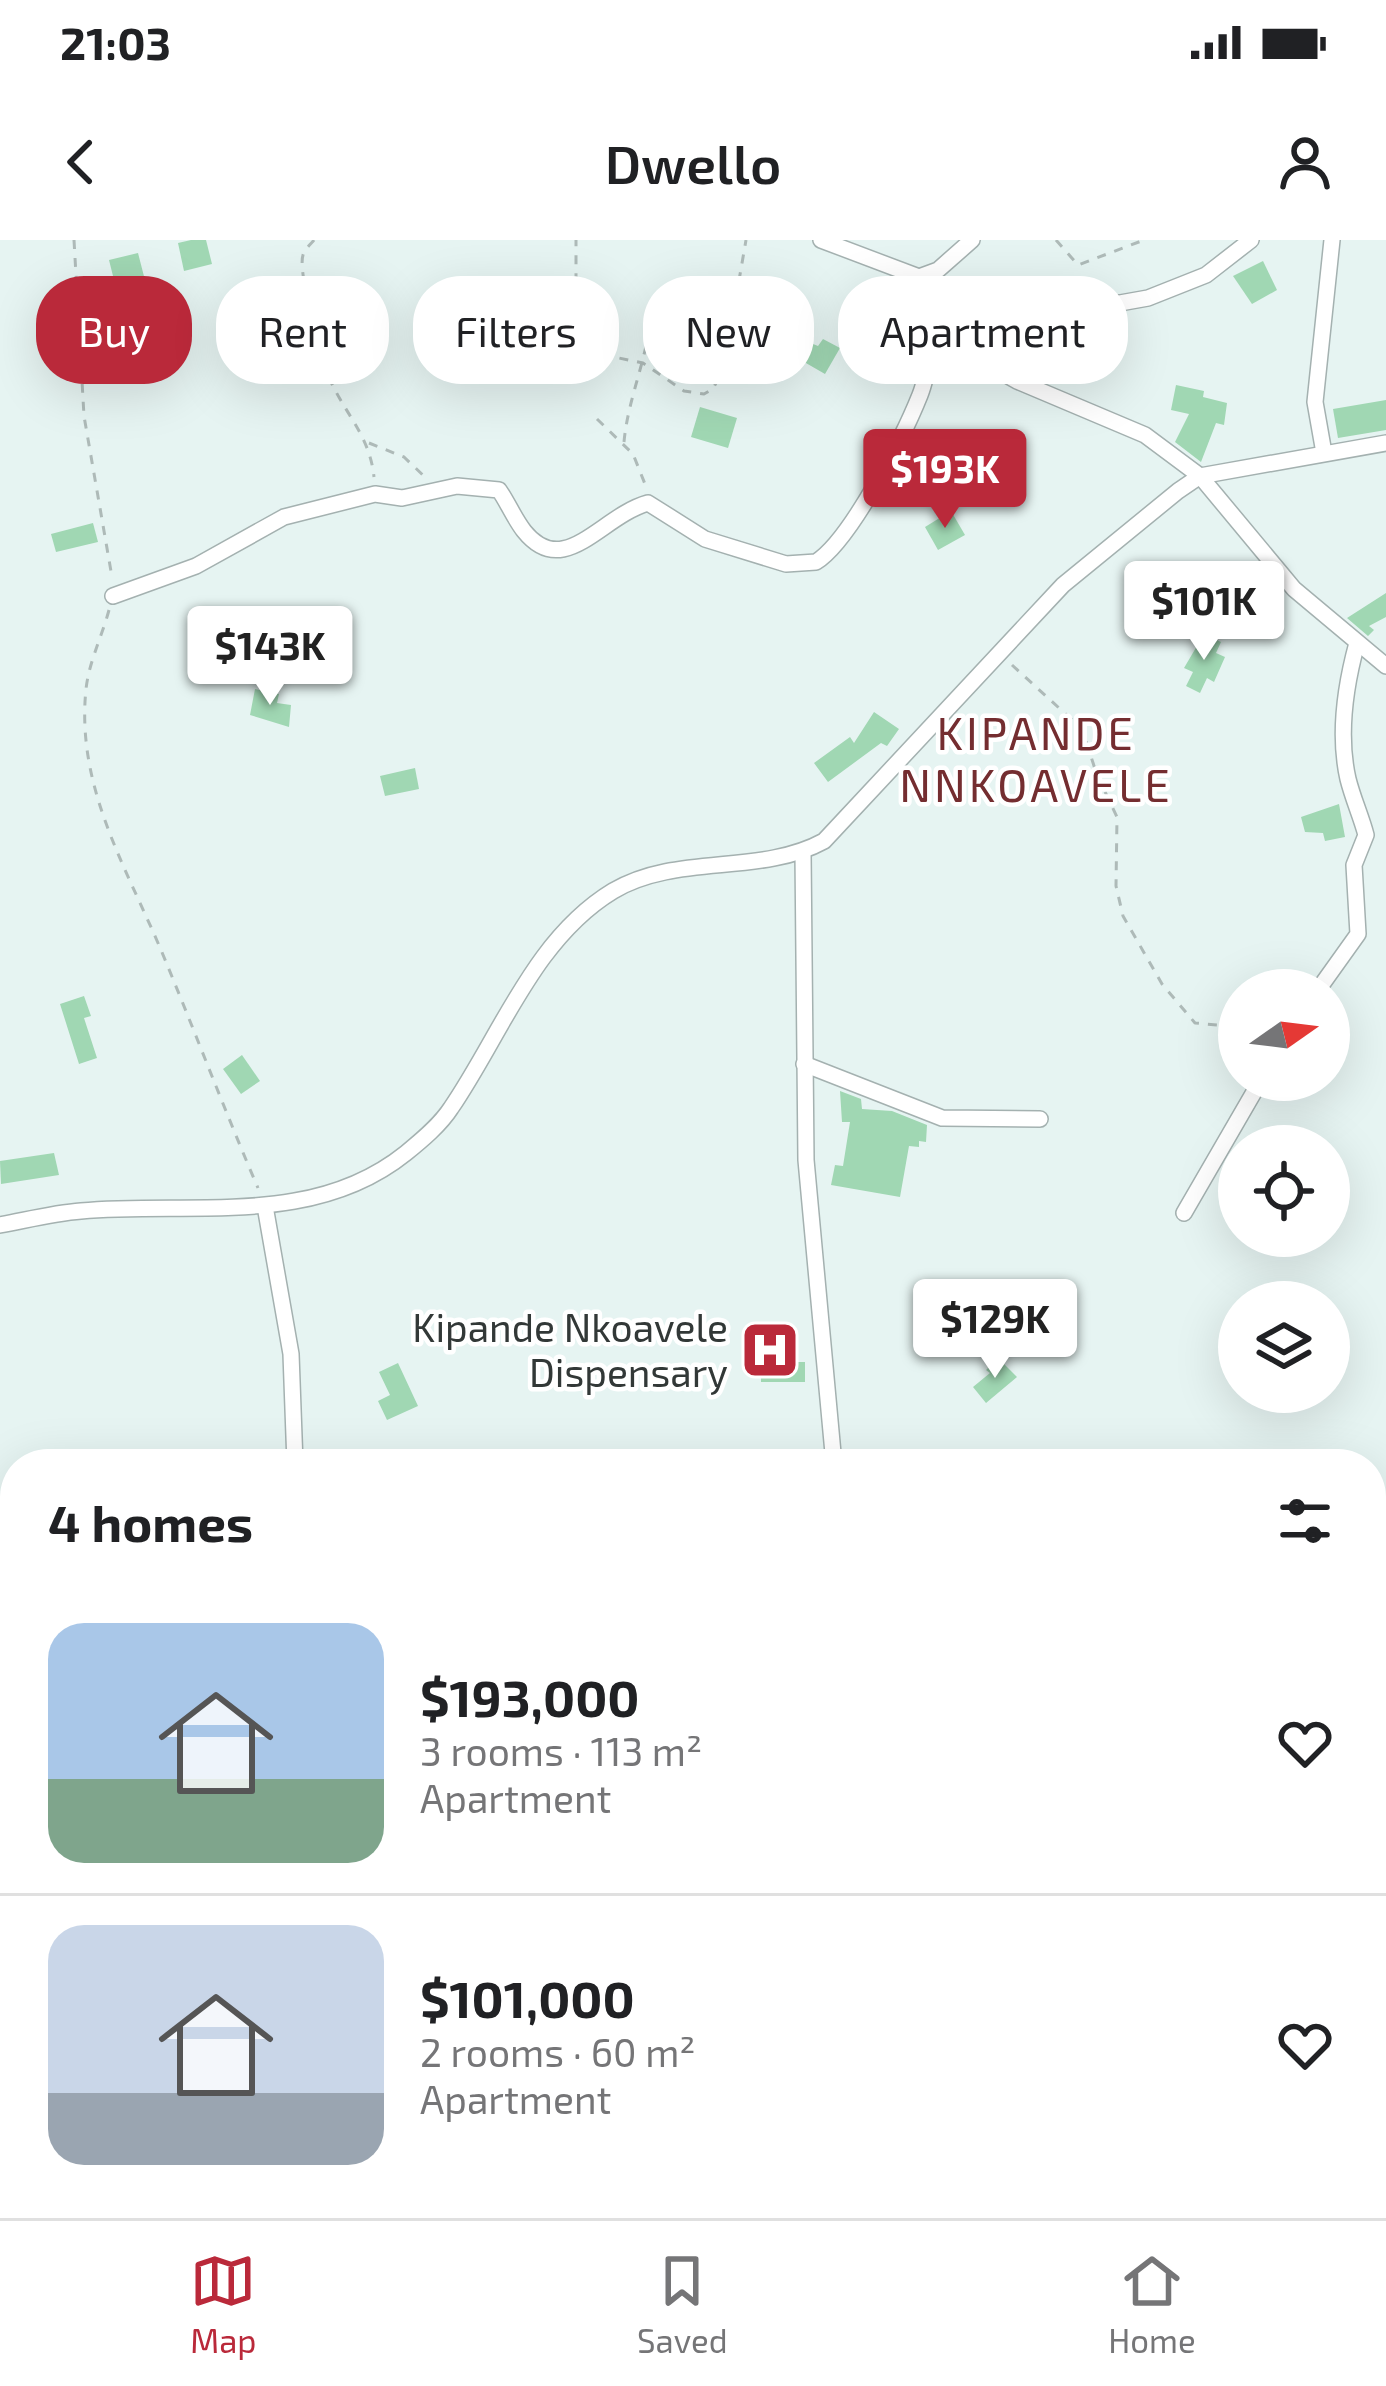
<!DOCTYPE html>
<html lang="en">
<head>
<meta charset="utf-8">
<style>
	body { margin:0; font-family:"Exo 2",sans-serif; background:#f6f6f6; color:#202124; height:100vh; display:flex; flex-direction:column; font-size:45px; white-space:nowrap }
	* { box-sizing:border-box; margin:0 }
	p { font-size:39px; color:#757577 }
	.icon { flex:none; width:66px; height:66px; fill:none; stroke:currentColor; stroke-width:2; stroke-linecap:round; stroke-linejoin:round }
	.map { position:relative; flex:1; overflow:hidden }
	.side { position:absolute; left:0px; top:1209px; width:1386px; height:771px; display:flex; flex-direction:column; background:#fff; border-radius:48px 48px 0 0; box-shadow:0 12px 48px #0002 }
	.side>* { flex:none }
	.top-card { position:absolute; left:36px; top:36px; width:1314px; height:108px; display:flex; gap:24px }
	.needle { width:78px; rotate:76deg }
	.tools { position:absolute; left:1218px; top:729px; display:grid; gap:24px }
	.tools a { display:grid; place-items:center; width:132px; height:132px; border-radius:50%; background:#fff; box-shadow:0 12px 48px #0002; font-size:60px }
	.price { position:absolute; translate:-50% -102px; padding:0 27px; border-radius:12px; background:#fff; color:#222; font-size:39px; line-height:78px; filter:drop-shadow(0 3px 6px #0008) }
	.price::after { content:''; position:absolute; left:50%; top:72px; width:36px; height:27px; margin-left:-18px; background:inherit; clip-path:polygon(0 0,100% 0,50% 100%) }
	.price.on { background:#ba293a; color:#fff }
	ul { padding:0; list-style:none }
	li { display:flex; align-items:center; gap:36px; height:300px; padding:0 48px }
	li+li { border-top:3px solid #e0e0e0 }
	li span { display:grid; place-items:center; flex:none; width:336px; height:240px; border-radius:36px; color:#555 }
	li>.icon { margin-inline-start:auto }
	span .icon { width:144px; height:144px; fill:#fffc; stroke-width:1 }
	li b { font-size:51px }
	h2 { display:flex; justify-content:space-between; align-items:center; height:144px; padding:0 48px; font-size:51px }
	.chip { padding:0 42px; border-radius:48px; background:#fff; box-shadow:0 12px 48px #0002; font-size:42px; line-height:108px }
	.chip.on { background:#ba293a; color:#fff }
	.status { display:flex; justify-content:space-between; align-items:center; height:84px; padding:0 60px; background:#fff; direction:ltr }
	.status svg { height:33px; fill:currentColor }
	header { display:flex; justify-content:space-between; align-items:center; height:156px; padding:0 48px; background:#fff; font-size:54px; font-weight:600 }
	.tabs { display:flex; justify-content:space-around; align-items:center; height:168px; border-top:3px solid #e0e0e0; background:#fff; font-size:33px; color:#757577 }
	.tabs a { display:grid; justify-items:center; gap:6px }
	.tabs .on { color:#ba293a }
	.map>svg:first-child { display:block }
	.building { fill:#a0d7b3 }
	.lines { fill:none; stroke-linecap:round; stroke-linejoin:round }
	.minor-casing { stroke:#a4b1b0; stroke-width:18 }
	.path { stroke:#aebab8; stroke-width:3; stroke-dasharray:9 9; stroke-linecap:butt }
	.minor { stroke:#fff; stroke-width:15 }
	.labels { text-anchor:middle; stroke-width:9; stroke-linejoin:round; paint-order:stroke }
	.poi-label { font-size:39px; fill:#323837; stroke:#fff; text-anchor:end }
	.quarter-label { font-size:45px; letter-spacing:3px; fill:#742d30; stroke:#fff }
</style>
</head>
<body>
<div class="status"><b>21:03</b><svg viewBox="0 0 49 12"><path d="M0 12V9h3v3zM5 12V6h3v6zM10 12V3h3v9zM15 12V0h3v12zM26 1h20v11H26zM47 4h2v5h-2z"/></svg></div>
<header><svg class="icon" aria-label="back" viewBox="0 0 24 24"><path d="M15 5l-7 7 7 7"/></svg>Dwello<svg class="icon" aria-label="person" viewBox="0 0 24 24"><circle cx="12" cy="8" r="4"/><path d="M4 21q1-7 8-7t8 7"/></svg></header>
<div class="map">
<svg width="1386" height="1978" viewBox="0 0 1386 1978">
	<rect width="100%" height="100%" fill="#e6f4f2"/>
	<g class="building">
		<polygon points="191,0 206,0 212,24 184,31 178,3"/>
		<polygon points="138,13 155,79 149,81 158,114 129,123 122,98 128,96 109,20"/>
		<polygon points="1263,21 1277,50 1252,64 1233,36"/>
		<polygon points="691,68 719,71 716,99 689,97"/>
		<polygon points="764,84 818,106 823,99 840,108 825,134 792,115 789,122 754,108"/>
		<polygon points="1176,145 1204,151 1203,157 1227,163 1224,185 1216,183 1201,222 1175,202 1189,174 1171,170"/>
		<polygon points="1386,160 1386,190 1338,198 1333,169"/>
		<polygon points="700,167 737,178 728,208 691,197"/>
		<polygon points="951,271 965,295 938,310 925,287"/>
		<polygon points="93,283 98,302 56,312 51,294"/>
		<polygon points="1386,353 1386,377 1369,386 1374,390 1368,396 1347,378"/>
		<polygon points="1204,394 1221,402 1216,413 1225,417 1214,442 1207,438 1200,453 1186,446 1193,432 1184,428"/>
		<polygon points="255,449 279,454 277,463 291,465 289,487 250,475"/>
		<polygon points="874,472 899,489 887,506 881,503 828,542 814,523 850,497 854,503"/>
		<polygon points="415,528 419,549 385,556 380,536"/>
		<polygon points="1339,564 1345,597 1325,601 1323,593 1305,592 1301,577"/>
		<polygon points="84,756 91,776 84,778 97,818 79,824 60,764"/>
		<polygon points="242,815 260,841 241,854 223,829"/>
		<polygon points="840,851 861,859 862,869 892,871 927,885 926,902 919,901 919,907 909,906 900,957 831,945 835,925 843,926 850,882 842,882"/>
		<polygon points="54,913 59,935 1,944 0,921"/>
		<polygon points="760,1099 780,1099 781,1122 805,1122 805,1142 761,1142"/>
		<polygon points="998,1118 1017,1137 986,1163 973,1147 990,1133 986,1130"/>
		<polygon points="398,1123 418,1166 387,1180 378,1161 390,1155 379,1132"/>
	</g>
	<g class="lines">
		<defs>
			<g id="minor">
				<polyline points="821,0 919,37 938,30 972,0"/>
				<polyline points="912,36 935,90 960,109 1017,141 1145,195 1200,236 1294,349 1386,426"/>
				<polyline points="932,84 971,85 1012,67 1120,63 1148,58 1206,35 1251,0"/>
				<polyline points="1324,213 1315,162 1332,0"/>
				<path d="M 113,356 L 196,326 L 284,277 L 375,254 L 402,258 L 457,246 L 499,250 C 508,263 514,278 524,291 C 564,341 601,276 648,263 L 705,299 L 786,324 L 816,322 C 851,300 904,195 920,155 C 928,135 930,111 935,90"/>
				<polyline points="803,613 806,920 834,1224"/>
				<path d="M 1318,750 L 1358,694 L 1354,625 L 1366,595 C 1361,576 1353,559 1348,539 C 1338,495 1345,447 1357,403"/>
				<polyline points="804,824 942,878 1040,879"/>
				<polyline points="265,966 291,1114 295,1224"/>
				<polyline points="1184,973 1261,840"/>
				<path d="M 0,985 C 27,980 54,973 81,971 C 191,961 313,988 406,913 C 422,900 440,885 451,868 C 501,795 534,699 613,651 C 677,613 760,636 824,601 L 1063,345 L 1178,251 L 1200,236 L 1386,203"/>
				<polyline points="0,1615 15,1605"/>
				<polyline points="810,1978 811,1965"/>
			</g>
		</defs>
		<use href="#minor" class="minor-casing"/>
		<g class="path">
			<polyline points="74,0 84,176 112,337"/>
			<path d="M 314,0 C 310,5 305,9 303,15 C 297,32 323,125 332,144 C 348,177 370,198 374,237"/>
			<polyline points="1056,0 1078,25 1144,0"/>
			<polyline points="553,110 576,49 576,0"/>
			<polyline points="532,119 570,108 643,123 684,151 704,154 713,149 724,127 746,0"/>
			<polyline points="597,179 633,214 645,244"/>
			<path d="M 624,202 C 628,158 647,120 651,75"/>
			<polyline points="369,203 404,217 426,238"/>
			<path d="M 109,370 C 102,396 89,422 86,449 C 76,546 125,625 161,710 C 194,789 224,869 258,948"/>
			<polyline points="1012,425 1082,489 1097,535 1117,577 1116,646 1123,676 1162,744 1195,783 1239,787"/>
		</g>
		<use href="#minor" class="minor"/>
	</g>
	<defs>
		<symbol id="hospital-square" viewBox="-11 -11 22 22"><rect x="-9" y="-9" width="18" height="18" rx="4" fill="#ba293a" stroke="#fff"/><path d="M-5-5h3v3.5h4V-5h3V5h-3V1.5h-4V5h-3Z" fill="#fff"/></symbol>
	</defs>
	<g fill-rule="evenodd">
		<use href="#hospital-square" x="737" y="1077" width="66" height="66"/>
	</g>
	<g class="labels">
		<g class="poi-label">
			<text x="728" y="1102">Kipande Nkoavele<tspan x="728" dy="45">Dispensary</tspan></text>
		</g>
		<g class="quarter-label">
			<text x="1036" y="510">KIPANDE<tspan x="1036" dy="52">NNKOAVELE</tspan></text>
		</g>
	</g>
</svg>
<div class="tools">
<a><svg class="needle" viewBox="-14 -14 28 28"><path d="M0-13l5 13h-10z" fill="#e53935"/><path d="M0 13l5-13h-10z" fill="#757577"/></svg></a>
<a><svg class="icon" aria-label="locate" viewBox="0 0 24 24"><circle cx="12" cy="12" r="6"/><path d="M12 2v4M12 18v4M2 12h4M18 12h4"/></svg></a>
<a><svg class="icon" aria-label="layers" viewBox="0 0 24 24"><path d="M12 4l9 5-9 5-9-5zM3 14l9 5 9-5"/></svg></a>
</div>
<b class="price on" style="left:945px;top:291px">$193K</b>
<b class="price" style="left:1204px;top:423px">$101K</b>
<b class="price" style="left:270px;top:468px">$143K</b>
<b class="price" style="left:995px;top:1141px">$129K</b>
<div class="top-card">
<a class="chip on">Buy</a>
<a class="chip">Rent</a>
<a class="chip">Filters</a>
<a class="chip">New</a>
<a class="chip">Apartment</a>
</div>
<section class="side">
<h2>4 homes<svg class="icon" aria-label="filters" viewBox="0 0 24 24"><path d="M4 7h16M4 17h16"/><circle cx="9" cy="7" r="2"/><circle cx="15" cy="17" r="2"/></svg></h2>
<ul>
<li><span style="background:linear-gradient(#a9c7e8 65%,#7fa58c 0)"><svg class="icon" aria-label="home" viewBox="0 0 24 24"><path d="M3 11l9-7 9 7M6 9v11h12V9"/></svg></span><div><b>$193,000</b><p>3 rooms · 113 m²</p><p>Apartment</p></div><svg class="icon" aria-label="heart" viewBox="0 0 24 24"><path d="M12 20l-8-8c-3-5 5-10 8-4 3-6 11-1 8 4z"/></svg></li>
<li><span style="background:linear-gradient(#c9d6e8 70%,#9aa5b1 0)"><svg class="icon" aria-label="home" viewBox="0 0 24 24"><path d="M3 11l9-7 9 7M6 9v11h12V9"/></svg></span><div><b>$101,000</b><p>2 rooms · 60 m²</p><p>Apartment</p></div><svg class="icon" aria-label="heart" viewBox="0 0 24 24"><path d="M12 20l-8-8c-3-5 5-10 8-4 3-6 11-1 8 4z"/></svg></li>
</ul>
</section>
</div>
<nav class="tabs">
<a class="on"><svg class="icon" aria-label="map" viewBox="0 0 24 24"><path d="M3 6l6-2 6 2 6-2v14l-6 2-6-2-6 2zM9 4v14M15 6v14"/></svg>Map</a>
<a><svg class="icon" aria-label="saved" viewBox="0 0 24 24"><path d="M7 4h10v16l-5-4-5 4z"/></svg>Saved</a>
<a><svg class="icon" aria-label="home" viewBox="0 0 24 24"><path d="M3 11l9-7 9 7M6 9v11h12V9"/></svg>Home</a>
</nav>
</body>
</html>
